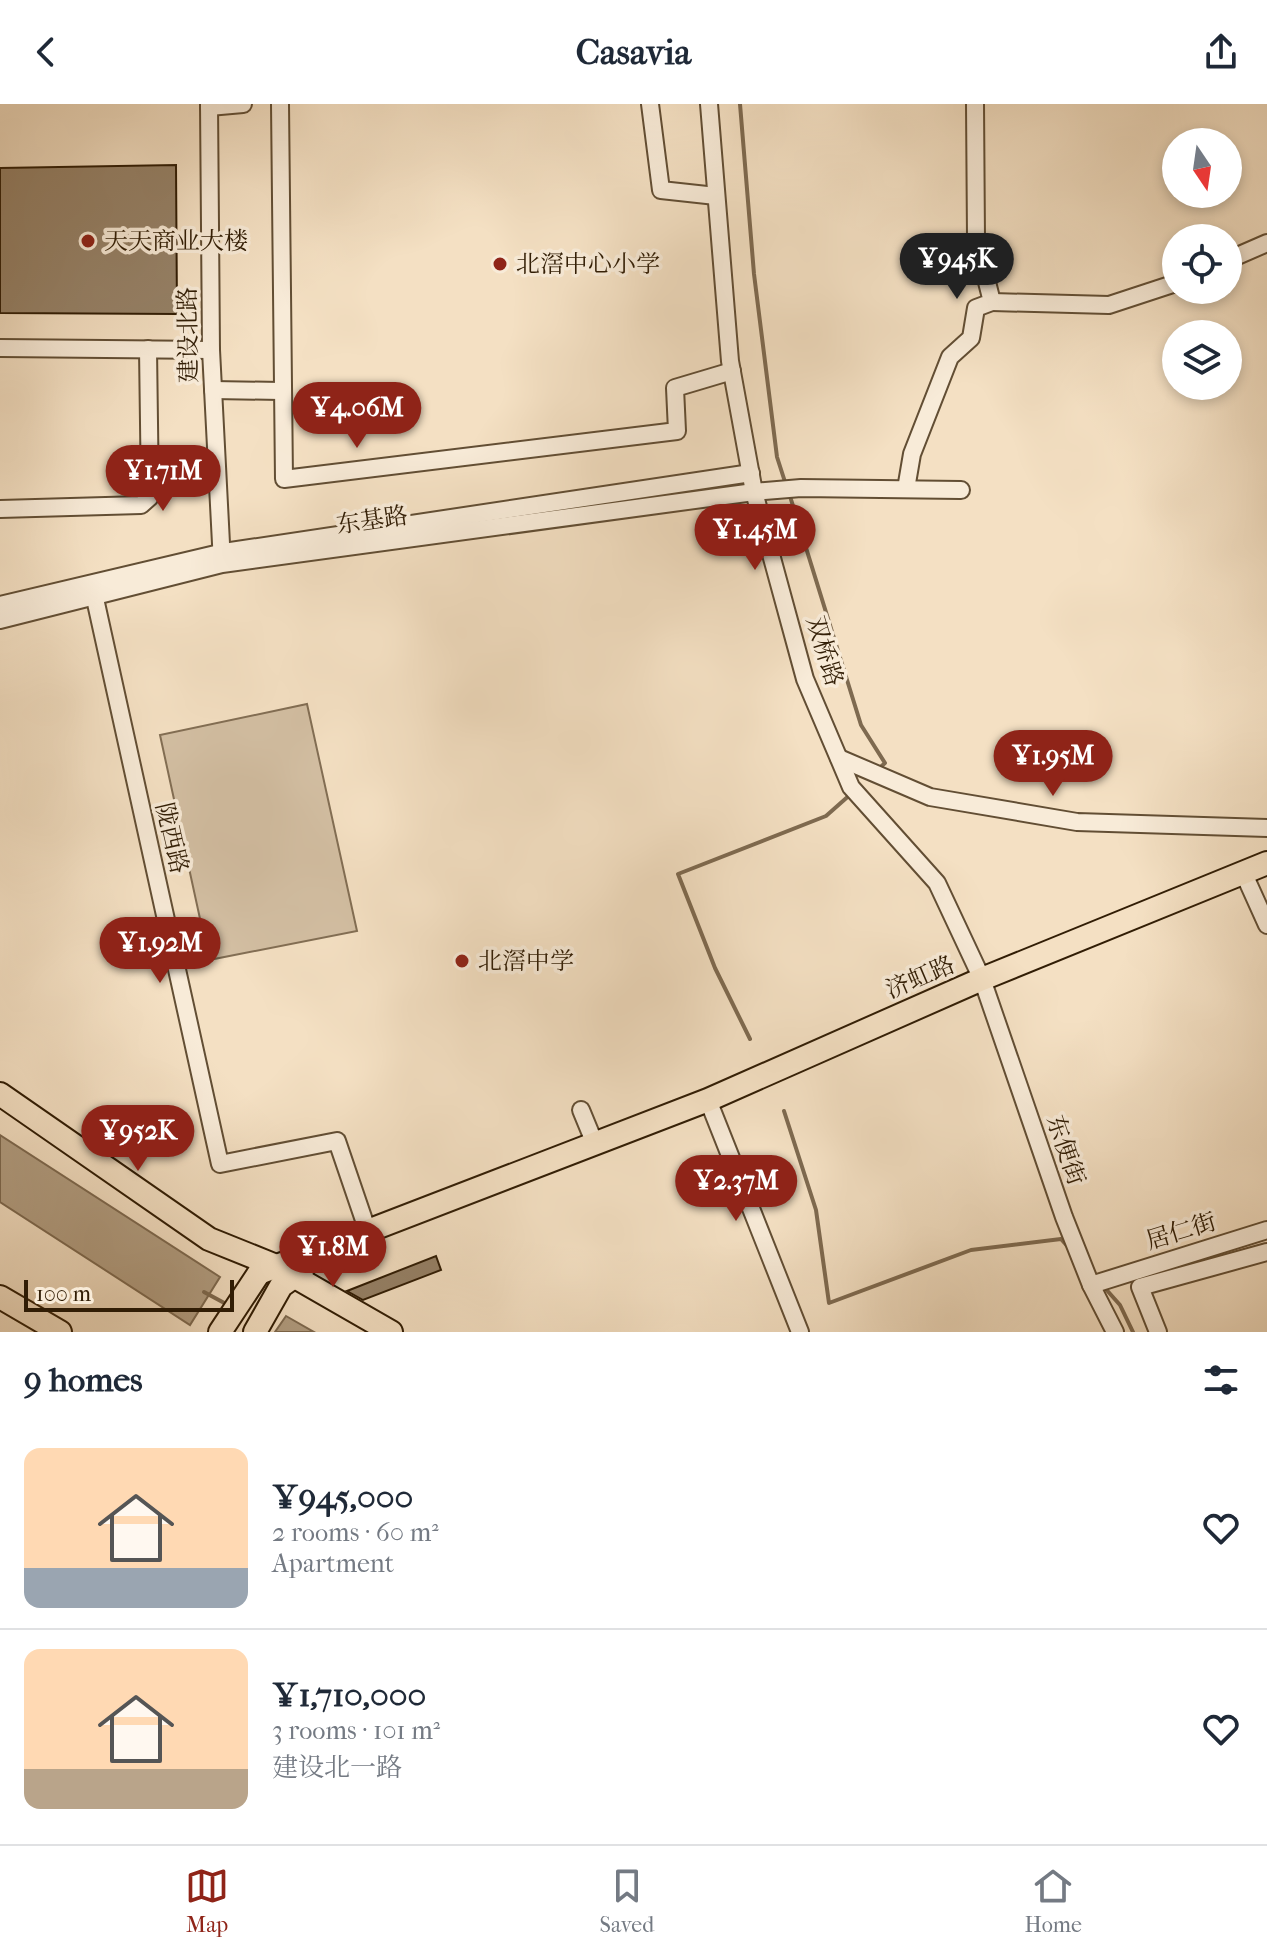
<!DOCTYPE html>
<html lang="en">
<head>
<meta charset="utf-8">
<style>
	body { margin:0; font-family:"IM FELL French Canon","Noto Serif SC",serif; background:#f6f6f7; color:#1f2937; height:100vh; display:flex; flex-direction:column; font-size:30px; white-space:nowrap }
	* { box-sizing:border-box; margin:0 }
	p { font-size:26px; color:#747a83 }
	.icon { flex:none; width:44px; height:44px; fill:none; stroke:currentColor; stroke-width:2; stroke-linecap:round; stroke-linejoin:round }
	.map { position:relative; height:1228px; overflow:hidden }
	.side { display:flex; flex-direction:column; background:#fff; flex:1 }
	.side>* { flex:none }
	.needle { width:52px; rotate:167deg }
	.fabs { position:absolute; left:1162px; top:24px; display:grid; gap:16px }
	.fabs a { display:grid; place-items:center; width:80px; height:80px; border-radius:50%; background:#fff; box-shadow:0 4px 12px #0003; font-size:40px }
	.scale { position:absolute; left:24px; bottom:20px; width:210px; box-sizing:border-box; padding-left:8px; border:4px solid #311d05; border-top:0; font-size:22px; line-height:28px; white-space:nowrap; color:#311d05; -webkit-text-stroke:6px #f8ebd8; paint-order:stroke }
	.price { position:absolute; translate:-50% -68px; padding:0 18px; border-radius:28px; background:#8f2418; color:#fff; font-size:26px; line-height:52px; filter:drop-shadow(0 2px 4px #0008) }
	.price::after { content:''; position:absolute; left:50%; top:48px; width:24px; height:18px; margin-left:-12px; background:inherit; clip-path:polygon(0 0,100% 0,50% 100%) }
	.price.active { background:#222; color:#fff }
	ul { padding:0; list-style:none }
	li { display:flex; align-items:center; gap:24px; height:200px; padding:0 24px }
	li+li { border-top:2px solid #e0e1e3 }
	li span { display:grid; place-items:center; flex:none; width:224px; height:160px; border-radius:16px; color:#555 }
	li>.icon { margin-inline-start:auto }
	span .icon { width:96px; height:96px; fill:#fffc; stroke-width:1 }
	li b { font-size:34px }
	h2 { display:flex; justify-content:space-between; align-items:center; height:96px; padding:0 24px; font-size:34px }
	header { display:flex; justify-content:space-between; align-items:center; height:104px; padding:0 24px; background:#fff; font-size:36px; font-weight:700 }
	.tab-bar { display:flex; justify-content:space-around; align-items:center; height:112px; border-top:2px solid #e0e1e3; background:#fff; font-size:22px; color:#747a83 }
	.tab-bar a { display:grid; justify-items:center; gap:4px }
	.tab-bar .active { color:#8f2418 }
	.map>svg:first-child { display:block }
	.green { fill:#d3bfa3; stroke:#826e54; stroke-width:2 }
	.water { fill:#b29e82; stroke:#7e6a50; stroke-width:2 }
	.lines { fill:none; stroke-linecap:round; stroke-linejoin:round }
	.stream { stroke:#7e6a50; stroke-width:4 }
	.building { fill:#968268; stroke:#311d05; stroke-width:2 }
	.minor-casing { stroke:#624e34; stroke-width:20 }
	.major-casing { stroke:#311d05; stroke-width:26 }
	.minor { stroke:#f8ebd8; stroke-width:16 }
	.major { stroke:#f4e0c3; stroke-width:22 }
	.poi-dot { fill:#8f2418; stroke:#f8ebd8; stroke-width:3 }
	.labels { text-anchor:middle; stroke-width:7; stroke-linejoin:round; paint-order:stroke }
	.poi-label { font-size:24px; fill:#311d05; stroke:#f8ebd8; text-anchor:start }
	.street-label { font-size:24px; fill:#311d05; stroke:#f8ebd8 }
</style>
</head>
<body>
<header><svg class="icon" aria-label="back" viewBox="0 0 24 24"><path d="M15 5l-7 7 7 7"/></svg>Casavia<svg class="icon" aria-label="share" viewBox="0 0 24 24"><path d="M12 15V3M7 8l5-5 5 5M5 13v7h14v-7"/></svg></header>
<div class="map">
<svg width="1267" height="1228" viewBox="0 0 1267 1228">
	<rect width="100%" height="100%" fill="#f4e0c3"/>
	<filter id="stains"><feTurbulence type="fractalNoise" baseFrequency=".0025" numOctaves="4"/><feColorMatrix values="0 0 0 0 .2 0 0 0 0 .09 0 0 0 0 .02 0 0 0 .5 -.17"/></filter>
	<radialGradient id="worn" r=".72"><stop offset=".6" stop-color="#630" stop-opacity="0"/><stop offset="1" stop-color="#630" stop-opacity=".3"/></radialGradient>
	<polygon class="green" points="307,600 357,827 209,856 160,631"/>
	<g class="water">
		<polygon points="0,1031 220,1173 190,1221 0,1098"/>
		<polygon points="286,1212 314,1228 275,1228"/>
	</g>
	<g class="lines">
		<g class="stream">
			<polyline points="740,0 754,170 777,353 786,381"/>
			<polyline points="789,389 861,621 885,659 876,667"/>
			<polyline points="750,935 715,864 678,770 826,712 852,689"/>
			<polyline points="784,1007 816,1106 829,1199 971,1146 1061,1135 1069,1144"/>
			<polyline points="1104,1183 1120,1201 1133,1228"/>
			<polyline points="204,1188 228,1201"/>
		</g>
	</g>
	<g class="building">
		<polygon points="176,61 177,210 0,209 0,64"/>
		<polygon points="436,1152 441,1166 363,1196 347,1187"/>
	</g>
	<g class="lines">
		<defs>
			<g id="minor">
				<polyline points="209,0 211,246 222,459"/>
				<polyline points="280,0 284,375 677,327 675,284 732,267"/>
				<polyline points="650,0 661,86 716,92"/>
				<polyline points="709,0 730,257 754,388 805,575 851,683 937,779 982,875 1064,1113 1091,1181 1115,1228"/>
				<polyline points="209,3 243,0"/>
				<polyline points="1228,156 1267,139"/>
				<polyline points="992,198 1109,201 1176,179"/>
				<polyline points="0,244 211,246"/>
				<polyline points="213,286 281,287"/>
				<polyline points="906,385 912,350 950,253 971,234 976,204 992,198 976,134 975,0"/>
				<polyline points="0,405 141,401 150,393 148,245"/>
				<polyline points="94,490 220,1060 337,1037 368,1128"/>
				<polyline points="0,501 224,448 751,369"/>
				<polyline points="0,516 222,460 754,388 801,384 961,386"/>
				<polyline points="839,654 930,693 1077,718 1267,724"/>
				<polyline points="1244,770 1267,821"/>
				<polyline points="708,996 800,1228"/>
				<polyline points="581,1006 595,1040"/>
				<polyline points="1091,1181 1267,1126"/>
				<polyline points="1158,1228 1140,1183 1267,1148"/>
			</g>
			<g id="major">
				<polyline points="0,990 209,1135 276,1162 391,1228"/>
				<polyline points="259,1169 708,996 982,875 1267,759"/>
				<polyline points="0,1193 60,1228"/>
				<polyline points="220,1228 259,1169"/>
				<polyline points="255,1228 281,1182 302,1167"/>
			</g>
		</defs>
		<use href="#minor" class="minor-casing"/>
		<use href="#major" class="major-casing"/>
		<use href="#minor" class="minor"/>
		<use href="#major" class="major"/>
	</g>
	<g class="poi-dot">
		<circle cx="88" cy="137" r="8"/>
		<circle cx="500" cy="160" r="8"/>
		<circle cx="462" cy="857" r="8"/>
	</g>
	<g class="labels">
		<g class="poi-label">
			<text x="104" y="145">天天商业大楼</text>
			<text x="516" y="168">北滘中心小学</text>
			<text x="478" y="865">北滘中学</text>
		</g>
		<g class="street-label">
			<text transform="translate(188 231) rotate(-91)" y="8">建设北路</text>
			<text transform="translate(372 416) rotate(-8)" y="8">东基路</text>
			<text transform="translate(825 547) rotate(73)" y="8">双桥路</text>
			<text transform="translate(172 734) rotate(77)" y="8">陇西路</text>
			<text transform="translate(920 873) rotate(-23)" y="8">济虹路</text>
			<text transform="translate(1066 1046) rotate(71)" y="8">东便街</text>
			<text transform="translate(1181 1127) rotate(-17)" y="8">居仁街</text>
		</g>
	</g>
	<rect width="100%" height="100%" filter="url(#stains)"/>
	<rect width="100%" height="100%" fill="url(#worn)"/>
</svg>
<div class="fabs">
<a><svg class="needle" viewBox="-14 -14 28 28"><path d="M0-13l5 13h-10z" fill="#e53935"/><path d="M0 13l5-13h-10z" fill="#747a83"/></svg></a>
<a><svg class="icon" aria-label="locate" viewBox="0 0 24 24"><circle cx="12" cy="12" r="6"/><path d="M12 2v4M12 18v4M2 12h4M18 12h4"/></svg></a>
<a><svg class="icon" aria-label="layers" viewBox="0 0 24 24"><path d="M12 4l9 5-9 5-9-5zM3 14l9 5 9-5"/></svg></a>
</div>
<div class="scale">100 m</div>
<b class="price active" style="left:957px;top:197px">¥945K</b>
<b class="price" style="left:357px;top:346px">¥4.06M</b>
<b class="price" style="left:163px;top:409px">¥1.71M</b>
<b class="price" style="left:755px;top:468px">¥1.45M</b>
<b class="price" style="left:1053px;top:694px">¥1.95M</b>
<b class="price" style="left:160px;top:881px">¥1.92M</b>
<b class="price" style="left:138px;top:1069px">¥952K</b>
<b class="price" style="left:736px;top:1119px">¥2.37M</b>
<b class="price" style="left:333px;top:1185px">¥1.8M</b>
</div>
<section class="side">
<h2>9 homes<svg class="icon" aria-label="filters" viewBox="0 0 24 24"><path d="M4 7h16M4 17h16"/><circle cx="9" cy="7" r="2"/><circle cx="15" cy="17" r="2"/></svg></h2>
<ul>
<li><span style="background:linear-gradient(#ffd9b3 75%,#9aa5b1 0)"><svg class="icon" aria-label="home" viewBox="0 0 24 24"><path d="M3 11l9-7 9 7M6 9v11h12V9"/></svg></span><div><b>¥945,000</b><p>2 rooms · 60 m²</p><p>Apartment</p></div><svg class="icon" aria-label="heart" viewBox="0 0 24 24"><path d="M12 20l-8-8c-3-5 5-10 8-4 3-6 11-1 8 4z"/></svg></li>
<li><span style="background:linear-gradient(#ffd9b3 75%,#b9a48a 0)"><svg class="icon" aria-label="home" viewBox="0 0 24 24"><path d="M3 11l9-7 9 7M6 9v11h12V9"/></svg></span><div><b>¥1,710,000</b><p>3 rooms · 101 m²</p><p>建设北一路</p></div><svg class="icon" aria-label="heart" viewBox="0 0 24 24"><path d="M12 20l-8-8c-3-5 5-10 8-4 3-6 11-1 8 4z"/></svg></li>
</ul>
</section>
<nav class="tab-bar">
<a class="active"><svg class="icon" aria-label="map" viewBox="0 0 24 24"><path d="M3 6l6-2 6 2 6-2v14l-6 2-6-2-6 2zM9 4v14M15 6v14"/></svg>Map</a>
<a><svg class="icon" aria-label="saved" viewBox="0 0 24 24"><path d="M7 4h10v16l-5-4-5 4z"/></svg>Saved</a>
<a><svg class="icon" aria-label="home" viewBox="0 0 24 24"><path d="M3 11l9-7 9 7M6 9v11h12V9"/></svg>Home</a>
</nav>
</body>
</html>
